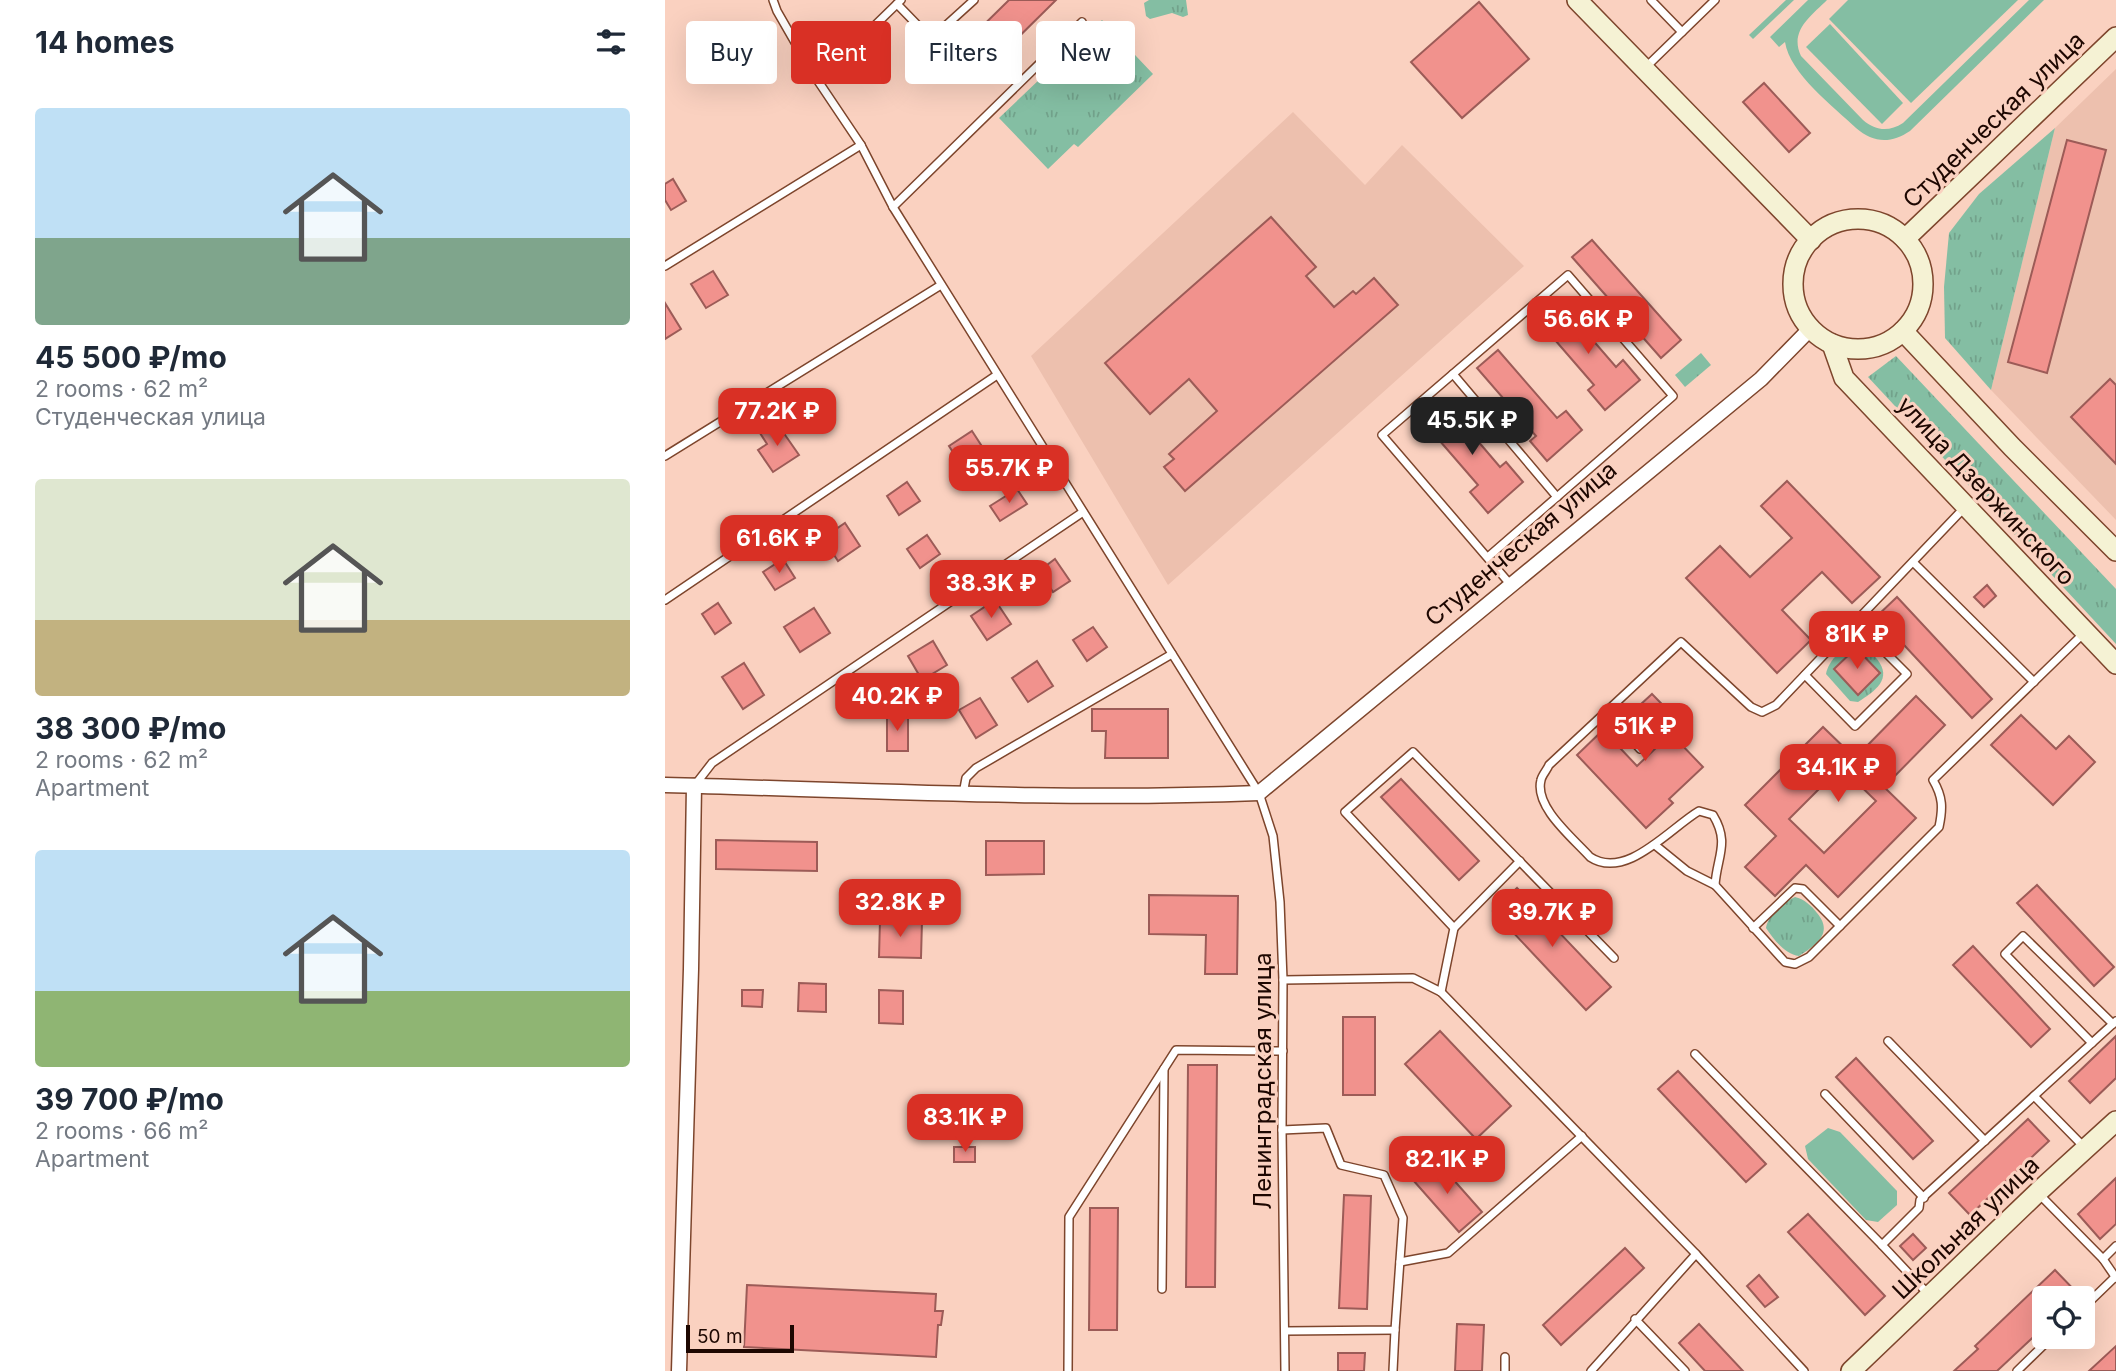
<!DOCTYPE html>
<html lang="en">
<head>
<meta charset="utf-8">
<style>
	body { margin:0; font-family:Inter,sans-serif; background:#f6f6f7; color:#1f2937; height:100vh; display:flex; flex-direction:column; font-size:26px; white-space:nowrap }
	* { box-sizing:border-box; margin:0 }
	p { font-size:23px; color:#747a83 }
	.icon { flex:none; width:38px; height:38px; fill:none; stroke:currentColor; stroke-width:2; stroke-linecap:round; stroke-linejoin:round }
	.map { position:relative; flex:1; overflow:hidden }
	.drawer { display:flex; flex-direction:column; background:#fff; width:665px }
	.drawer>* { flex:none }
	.guide { position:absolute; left:21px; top:21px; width:665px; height:63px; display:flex; gap:14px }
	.controls { position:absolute; left:1367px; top:1286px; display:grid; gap:14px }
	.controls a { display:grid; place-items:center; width:63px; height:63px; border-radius:7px; background:#fff; box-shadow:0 7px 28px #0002; font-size:35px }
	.scale { position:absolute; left:21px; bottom:18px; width:108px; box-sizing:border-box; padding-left:7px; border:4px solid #1d0701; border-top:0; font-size:19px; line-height:24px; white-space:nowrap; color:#1d0701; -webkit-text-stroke:5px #fad1c0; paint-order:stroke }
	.price { position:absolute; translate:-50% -60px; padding:0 16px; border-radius:14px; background:#d93025; color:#fff; font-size:23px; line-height:46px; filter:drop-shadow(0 2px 4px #0008) }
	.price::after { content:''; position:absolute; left:50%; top:42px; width:21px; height:16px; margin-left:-10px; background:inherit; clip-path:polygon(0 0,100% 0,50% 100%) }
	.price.active { background:#222; color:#fff }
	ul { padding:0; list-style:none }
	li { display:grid; align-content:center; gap:14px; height:371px; padding:0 35px }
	li span { display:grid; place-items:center; height:217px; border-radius:7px; color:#555 }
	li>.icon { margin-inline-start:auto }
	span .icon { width:126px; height:126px; fill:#fffc; stroke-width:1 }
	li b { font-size:30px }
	h2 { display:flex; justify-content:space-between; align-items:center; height:84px; padding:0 35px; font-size:30px }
	.chip { padding:0 24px; border-radius:7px; background:#fff; box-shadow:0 7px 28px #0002; font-size:24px; line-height:63px }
	.chip.active { background:#d93025; color:#fff }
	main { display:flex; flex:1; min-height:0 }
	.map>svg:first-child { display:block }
	.built { fill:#edc0ae }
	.grass { fill:url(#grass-tufts) }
	.pitch { fill:#84bea3 }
	.building { fill:#f1928d; stroke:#9c5b57; stroke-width:2; fill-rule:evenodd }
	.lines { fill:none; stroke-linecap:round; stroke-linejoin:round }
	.lane-casing { stroke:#7d452c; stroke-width:10 }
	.street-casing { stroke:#7d452c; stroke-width:17 }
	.secondary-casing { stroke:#7d452c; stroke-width:22 }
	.lane { stroke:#fff; stroke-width:7 }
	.street { stroke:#fff; stroke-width:14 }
	.secondary { stroke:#f5f2d4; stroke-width:19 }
	.labels { text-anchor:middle; stroke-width:6; stroke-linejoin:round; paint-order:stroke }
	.street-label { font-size:24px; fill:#1d0701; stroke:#fad1c0 }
</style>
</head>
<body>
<main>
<section class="drawer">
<h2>14 homes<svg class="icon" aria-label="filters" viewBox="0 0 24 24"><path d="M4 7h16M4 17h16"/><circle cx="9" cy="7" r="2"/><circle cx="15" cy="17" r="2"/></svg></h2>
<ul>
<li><span style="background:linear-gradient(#bfe0f5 60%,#7fa58c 0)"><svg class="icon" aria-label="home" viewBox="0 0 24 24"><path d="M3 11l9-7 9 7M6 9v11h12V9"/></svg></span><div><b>45 500 ₽/mo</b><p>2 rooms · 62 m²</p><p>Студенческая улица</p></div></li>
<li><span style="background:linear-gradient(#dfe7d0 65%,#c2b280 0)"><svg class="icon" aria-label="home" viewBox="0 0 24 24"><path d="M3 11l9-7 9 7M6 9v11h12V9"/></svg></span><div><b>38 300 ₽/mo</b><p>2 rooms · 62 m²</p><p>Apartment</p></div></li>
<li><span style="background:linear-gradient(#bfe0f5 65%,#8fb573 0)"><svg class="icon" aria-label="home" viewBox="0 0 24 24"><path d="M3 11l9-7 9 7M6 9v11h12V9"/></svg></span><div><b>39 700 ₽/mo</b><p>2 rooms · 66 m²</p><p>Apartment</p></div></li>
</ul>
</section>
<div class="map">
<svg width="1451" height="1371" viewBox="0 0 1451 1371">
	<defs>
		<pattern id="grass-tufts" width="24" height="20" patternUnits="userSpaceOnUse" patternTransform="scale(1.75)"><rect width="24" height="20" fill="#84bea3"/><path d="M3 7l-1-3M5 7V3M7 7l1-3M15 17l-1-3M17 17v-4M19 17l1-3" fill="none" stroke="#72a28b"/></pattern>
	</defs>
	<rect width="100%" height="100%" fill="#fad1c0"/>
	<g class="built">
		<polygon points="1451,69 1451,520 1326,390 1390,128"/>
		<polygon points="628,112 700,185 737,145 859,266 503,585 366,356"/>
	</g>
	<g class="grass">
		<polygon points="484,0 521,0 523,15 518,17 507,13 485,19 481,16 479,3"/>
		<polygon points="437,20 488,74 413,147 409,144 383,169 334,118"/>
		<polygon points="1390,128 1326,390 1280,338 1279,287 1284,233 1314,194"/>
		<polygon points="1036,353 1046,365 1020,387 1010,375"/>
		<polygon points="1231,356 1451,589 1451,644 1203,377"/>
		<path d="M 1190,643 C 1198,645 1206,652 1212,659 C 1228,679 1210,691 1193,702 L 1185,701 L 1161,674 C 1163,661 1177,648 1190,643 Z"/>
		<path d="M 1130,897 C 1139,899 1147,906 1152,913 C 1169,933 1151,945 1134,956 C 1120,954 1109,940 1101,928 C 1103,915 1118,902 1130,897 Z"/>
	</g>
	<g class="pitch">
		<polygon points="1121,0 1129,0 1088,39 1084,35"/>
		<path d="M 1143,0 L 1162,0 C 1146,16 1124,31 1136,56 L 1198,120 C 1211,131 1224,132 1238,123 L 1364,0 L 1379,0 L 1245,131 C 1226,144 1208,143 1191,128 C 1168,106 1125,74 1120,42 L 1114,47 L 1105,37 Z"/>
		<polygon points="1183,0 1353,0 1246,103 1164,19"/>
		<polygon points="1165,24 1238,103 1217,124 1141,47"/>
		<polygon points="1163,1128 1175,1132 1232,1191 1232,1205 1213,1222 1201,1220 1143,1159 1140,1146"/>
	</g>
	<g class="building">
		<polygon points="344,0 391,0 311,79 288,55"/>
		<polygon points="814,2 864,59 797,118 746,62"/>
		<polygon points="1099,83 1145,133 1124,152 1078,102"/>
		<polygon points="1402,140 1441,150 1382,373 1343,362"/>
		<polygon points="8,179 21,201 6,210 0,200 0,184"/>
		<polygon points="606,217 651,267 641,276 669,307 688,291 691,294 709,278 733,305 520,491 499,467 509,459 504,454 552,411 524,379 485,414 440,363"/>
		<polygon points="927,240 1016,340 996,358 907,257"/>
		<polygon points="48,271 63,295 41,308 26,284"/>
		<polygon points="893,300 951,367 958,360 975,380 940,410 923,390 929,385 871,318"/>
		<polygon points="0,303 16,329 0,339"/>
		<polygon points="833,350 892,418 901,411 917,430 882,461 865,441 871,436 812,368"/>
		<polygon points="1445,379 1451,385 1451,464 1406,417"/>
		<polygon points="777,399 835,467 841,462 858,482 823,513 805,492 813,485 755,418"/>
		<polygon points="111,422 134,455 108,472 93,450 102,444 95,433"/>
		<polygon points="307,431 318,448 295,463 284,446"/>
		<polygon points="1122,481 1215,577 1187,603 1157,572 1117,610 1146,640 1112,673 1021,578 1055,546 1085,577 1127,538 1096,506"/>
		<polygon points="242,482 255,501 234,515 222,496"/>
		<polygon points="352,489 362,504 335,521 325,506"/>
		<polygon points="180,523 195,546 173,561 158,538"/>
		<polygon points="262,535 275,554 255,568 242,549"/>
		<polygon points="118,559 130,578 110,590 98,572"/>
		<polygon points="390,559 405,581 388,592 374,571"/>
		<polygon points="1322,585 1331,596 1319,607 1309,597"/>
		<polygon points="1232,597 1327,699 1307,718 1212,616"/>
		<polygon points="330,600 346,624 322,640 306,616"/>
		<polygon points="53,603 66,623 50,634 37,614"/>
		<polygon points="149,608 165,633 135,652 119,627"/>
		<polygon points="428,627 442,647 422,661 408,640"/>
		<polygon points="268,641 282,665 257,680 243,656"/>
		<polygon points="1191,648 1215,673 1193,695 1169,669"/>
		<polygon points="372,661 388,686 363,702 347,678"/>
		<polygon points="79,663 99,695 78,709 57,677"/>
		<polygon points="987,694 1023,731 1013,741 1038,767 1004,799 1008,803 981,828 912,755 938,730 972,766 992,747 963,716"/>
		<path d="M 1251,696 L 1280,725 L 1219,787 L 1251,818 L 1173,897 L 1141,865 L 1110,896 L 1080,867 L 1111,836 L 1080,805 L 1158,727 L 1190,758 ZM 1176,767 L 1211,801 L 1159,853 L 1124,819 Z"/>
		<polygon points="315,698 332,725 311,738 294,710"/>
		<polygon points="427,709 503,709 503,758 440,758 441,731 427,731"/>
		<rect x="222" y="715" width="21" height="36"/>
		<polygon points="1356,715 1391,749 1404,736 1430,762 1388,805 1326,745"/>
		<polygon points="736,779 814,861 794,880 716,797"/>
		<polygon points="51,840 152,842 152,871 51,869"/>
		<polygon points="321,841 379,841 379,874 321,875"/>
		<polygon points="1372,885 1449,967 1429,986 1352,903"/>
		<polygon points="852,888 946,987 921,1010 828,911"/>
		<polygon points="484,895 573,896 572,974 540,974 541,935 484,934"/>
		<polygon points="215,920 257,921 256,958 214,957"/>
		<polygon points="1308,946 1385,1029 1366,1047 1288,965"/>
		<polygon points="134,983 161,984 161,1012 133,1011"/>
		<polygon points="77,990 98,990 97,1007 77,1006"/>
		<polygon points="214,990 238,991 238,1024 214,1023"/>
		<rect x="678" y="1017" width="32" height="78"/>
		<polygon points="775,1031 846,1106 811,1139 740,1064"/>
		<polygon points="1451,1036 1451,1078 1425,1103 1404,1081"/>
		<polygon points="1191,1058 1268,1141 1248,1159 1171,1077"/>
		<polygon points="523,1065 552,1065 550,1287 521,1287"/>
		<polygon points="1013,1071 1101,1164 1081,1182 993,1089"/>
		<polygon points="1363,1119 1384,1141 1305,1215 1284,1193"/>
		<rect x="289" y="1147" width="21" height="15"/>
		<polygon points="771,1160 817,1212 794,1232 748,1180"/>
		<polygon points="1451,1178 1451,1224 1435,1239 1413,1214"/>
		<polygon points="679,1195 706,1196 702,1309 674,1308"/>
		<polygon points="425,1208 453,1208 452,1330 424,1330"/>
		<polygon points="1143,1214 1220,1296 1200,1315 1123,1232"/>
		<polygon points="1248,1234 1261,1248 1248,1260 1235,1246"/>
		<polygon points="960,1248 979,1268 896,1345 878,1325"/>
		<polygon points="1390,1270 1417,1298 1379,1298 1379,1327 1332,1371 1289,1371 1313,1349 1310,1346"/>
		<polygon points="1094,1275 1113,1297 1100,1307 1082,1286"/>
		<polygon points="82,1285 271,1294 270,1311 278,1311 276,1325 273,1325 271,1357 79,1347"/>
		<polygon points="792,1324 819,1325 817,1371 790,1371"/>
		<polygon points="1034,1324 1078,1371 1040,1371 1014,1343"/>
		<polygon points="1451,1346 1451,1371 1424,1371"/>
		<polygon points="673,1353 700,1353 699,1371 673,1371"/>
	</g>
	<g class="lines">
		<defs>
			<g id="lane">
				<polyline points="108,0 112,11 147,72 196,145 228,207 594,793 608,836 615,902 618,980 617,1130 620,1371"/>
				<polyline points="986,0 1017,32"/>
				<polyline points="232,4 266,39 309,0"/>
				<polyline points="980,68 1050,0"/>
				<polyline points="147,72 200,35 236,0"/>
				<polyline points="228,207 417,22"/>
				<polyline points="0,266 196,145"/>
				<polyline points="788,374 892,497"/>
				<polyline points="0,456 276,285"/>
				<path d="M 1299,508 L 1111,705 L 1097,712 L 1086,707 L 1016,642 L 884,765 C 882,770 877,775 876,780 C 869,807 908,838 925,857 C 961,881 1005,828 1034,811 L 1048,815 C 1065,843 1052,856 1050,885 L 1120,962 L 1130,964 L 1144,957 L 1274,827 C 1278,808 1278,797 1268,780 L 1420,632"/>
				<polyline points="823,557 1008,396 903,275 717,435 845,584"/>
				<polyline points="1248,562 1369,682"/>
				<polyline points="0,600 332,375"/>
				<polyline points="1140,675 1190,726 1242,674 1190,622"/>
				<polyline points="942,712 975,749"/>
				<polyline points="30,785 47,763 418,512"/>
				<polyline points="298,794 301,778 311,768 507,654"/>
				<polyline points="990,845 1022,871 1050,885"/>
				<polyline points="789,928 855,861"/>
				<polyline points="1088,928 1130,888 1138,889 1175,926"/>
				<polyline points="618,980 748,978 776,992 1031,1254 1139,1371"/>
				<polyline points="776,992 789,928 680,812 748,752 949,958"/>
				<polyline points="1223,1041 1320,1141"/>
				<polyline points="1427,1043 1340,954 1358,936 1448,1024"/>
				<polyline points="1030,1054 1217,1245"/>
				<polyline points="1160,1094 1259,1198"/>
				<polyline points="1369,1096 1420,1148"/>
				<polyline points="617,1130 661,1128 676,1165 719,1175 738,1218 730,1330 620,1331"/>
				<polyline points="1373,1193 1438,1259 1451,1278"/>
				<polyline points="1438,1259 1451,1246"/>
				<polyline points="735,1262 783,1253 917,1136"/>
				<polyline points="497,1289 499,1069"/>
				<polyline points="1265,1296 1217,1245 1254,1208 1255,1200 1451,1021"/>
				<polyline points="1418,1308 1450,1277"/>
				<polyline points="970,1319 1020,1371"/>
				<polyline points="840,1357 840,1371"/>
				<polyline points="403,1371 404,1217 511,1050 618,1051"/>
				<polyline points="728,1371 730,1330"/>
				<polyline points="926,1371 1031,1254"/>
				<polyline points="1352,1371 1387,1337"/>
			</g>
			<g id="street">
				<path d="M 0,785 C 198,790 396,801 594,793 L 1096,379 L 1146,328"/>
				<polyline points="14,1371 26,969 29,786"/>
			</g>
			<g id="secondary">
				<polyline points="912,0 1146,240"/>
				<circle cx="1193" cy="284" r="65"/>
				<polyline points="1240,239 1451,37"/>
				<polyline points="1238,331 1347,447 1451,551"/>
				<polyline points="1167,344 1179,378 1451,664"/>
				<polyline points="1186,1371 1373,1192 1451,1121"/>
			</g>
		</defs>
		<use href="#lane" class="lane-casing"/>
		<use href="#street" class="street-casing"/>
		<use href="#secondary" class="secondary-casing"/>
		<use href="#lane" class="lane"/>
		<use href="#street" class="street"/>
		<use href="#secondary" class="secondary"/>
	</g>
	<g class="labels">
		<g class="street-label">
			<text transform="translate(1329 120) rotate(-44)" y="8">Студенческая улица</text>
			<text transform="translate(1321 491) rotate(47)" y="8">улица Дзержинского</text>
			<text transform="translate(856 544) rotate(-40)" y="8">Студенческая улица</text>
			<text transform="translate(598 1081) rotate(-90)" y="8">Ленинградская улица</text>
			<text transform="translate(1301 1228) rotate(-44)" y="8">Школьная улица</text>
		</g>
	</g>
</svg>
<div class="controls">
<a><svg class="icon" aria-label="locate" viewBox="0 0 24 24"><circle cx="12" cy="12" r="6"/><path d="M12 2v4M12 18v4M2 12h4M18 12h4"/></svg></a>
</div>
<div class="scale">50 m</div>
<b class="price" style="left:923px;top:356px">56.6K ₽</b>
<b class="price" style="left:112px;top:448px">77.2K ₽</b>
<b class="price active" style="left:807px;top:457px">45.5K ₽</b>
<b class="price" style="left:344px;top:505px">55.7K ₽</b>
<b class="price" style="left:114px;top:575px">61.6K ₽</b>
<b class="price" style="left:326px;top:620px">38.3K ₽</b>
<b class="price" style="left:1192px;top:671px">81K ₽</b>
<b class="price" style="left:232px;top:733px">40.2K ₽</b>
<b class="price" style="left:980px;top:763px">51K ₽</b>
<b class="price" style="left:1173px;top:804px">34.1K ₽</b>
<b class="price" style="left:235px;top:939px">32.8K ₽</b>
<b class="price" style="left:887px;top:949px">39.7K ₽</b>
<b class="price" style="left:300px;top:1154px">83.1K ₽</b>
<b class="price" style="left:782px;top:1196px">82.1K ₽</b>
<div class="guide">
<a class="chip">Buy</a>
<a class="chip active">Rent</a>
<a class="chip">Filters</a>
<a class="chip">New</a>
</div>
</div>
</main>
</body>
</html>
